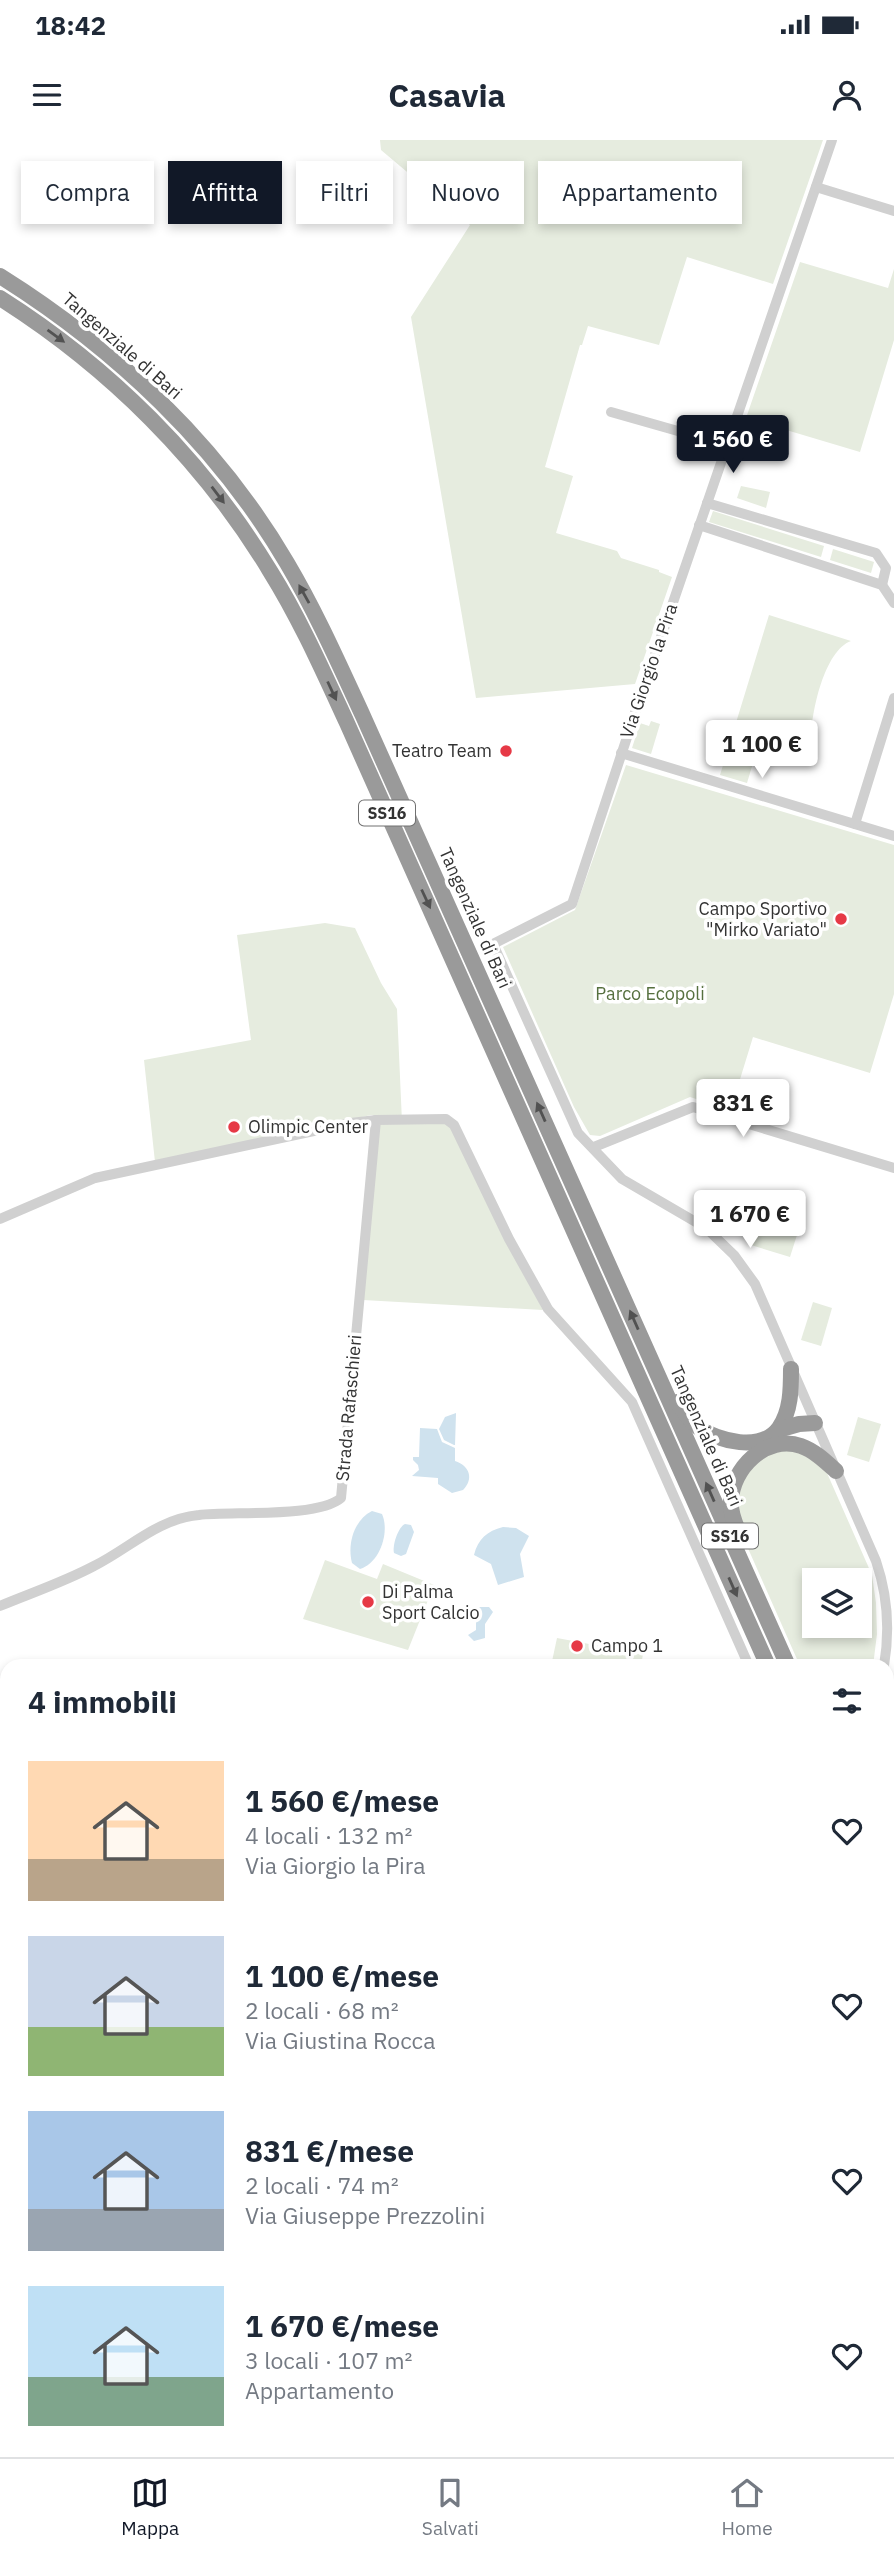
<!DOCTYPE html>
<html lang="it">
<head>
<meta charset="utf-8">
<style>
	body { margin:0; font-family:"IBM Plex Sans",sans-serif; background:#f2f2f3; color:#1f2937; height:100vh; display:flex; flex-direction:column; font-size:26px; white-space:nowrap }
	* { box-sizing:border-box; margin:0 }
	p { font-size:23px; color:#747a83 }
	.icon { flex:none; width:38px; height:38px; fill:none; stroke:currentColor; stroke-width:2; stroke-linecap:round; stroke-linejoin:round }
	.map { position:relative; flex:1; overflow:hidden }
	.sheet { position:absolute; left:0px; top:1519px; width:894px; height:798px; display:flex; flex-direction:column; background:#fff; border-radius:21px 21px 0 0; box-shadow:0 4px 10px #0003 }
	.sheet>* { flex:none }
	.hud { position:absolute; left:21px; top:21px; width:852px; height:63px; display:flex; gap:14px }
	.tools { position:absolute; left:802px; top:1428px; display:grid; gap:14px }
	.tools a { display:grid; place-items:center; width:70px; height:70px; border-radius:0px; background:#fff; box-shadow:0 4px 10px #0003; font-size:35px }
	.price { position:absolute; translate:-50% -60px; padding:0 16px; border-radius:7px; background:#fff; color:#222; font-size:23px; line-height:46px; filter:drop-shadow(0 2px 4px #0008) }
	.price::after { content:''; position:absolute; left:50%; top:42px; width:21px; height:16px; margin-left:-10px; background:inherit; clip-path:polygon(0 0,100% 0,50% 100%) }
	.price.active { background:#111827; color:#fff }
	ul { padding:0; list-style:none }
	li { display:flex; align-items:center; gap:21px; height:175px; padding:0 28px }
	li span { display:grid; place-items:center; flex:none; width:196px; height:140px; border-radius:0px; color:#555 }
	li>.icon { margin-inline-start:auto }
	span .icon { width:84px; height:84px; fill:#fffc; stroke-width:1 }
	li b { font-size:30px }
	h2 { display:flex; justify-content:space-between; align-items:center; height:84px; padding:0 28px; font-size:30px }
	.pill { padding:0 24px; border-radius:0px; background:#fff; box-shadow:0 4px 10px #0003; font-size:24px; line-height:63px }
	.pill.active { background:#111827; color:#fff }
	.status { display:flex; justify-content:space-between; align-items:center; height:49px; padding:0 35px; background:#fff; direction:ltr }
	.status svg { height:19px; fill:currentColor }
	header { display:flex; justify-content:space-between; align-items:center; height:91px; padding:0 28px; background:#fff; font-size:32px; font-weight:700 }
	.tabs { display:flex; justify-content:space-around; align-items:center; height:98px; border-top:2px solid #e0e1e3; background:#fff; font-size:19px; color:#747a83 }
	.tabs a { display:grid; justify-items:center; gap:4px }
	.tabs .active { color:#111827 }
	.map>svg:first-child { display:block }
	.green { fill:#e6ecdf; fill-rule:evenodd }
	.water { fill:#cfe2ee }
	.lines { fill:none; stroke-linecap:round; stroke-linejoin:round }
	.minor { stroke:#d0d0d0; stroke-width:10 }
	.highway { stroke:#9a9a9a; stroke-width:16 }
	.oneway { fill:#525252 }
	.poi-dot { fill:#e63946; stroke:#fff; stroke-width:2.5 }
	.labels { text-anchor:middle; stroke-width:7; stroke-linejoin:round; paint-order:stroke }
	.shield { fill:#fff; stroke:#707070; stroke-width:2 }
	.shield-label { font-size:16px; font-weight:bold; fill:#333 }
	.street-label { font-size:18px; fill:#333; stroke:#fff }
	.poi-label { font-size:18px; fill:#333; stroke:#fff; text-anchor:start }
	.park-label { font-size:18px; fill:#56703f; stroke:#fff }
</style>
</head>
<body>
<div class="status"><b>18:42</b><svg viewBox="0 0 49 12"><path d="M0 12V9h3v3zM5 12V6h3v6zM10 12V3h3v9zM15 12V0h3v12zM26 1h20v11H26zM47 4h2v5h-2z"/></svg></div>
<header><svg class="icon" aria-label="menu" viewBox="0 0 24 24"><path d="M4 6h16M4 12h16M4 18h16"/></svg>Casavia<svg class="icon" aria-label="person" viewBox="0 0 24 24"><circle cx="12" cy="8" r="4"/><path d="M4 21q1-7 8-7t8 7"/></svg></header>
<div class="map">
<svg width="894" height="2317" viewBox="0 0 894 2317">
	<rect width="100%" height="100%" fill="#fff"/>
	<g class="green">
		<polygon points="380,0 823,0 773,144 687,117 659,205 588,186 582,205 580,205 545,327 573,336 556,393 617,411 621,418 659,430 659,432 672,437 635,544 476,558 411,177 470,85 381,10"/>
		<polygon points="800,122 888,148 894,129 894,200 860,312 746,278"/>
		<polygon points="741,346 770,352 766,368 737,358"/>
		<polygon points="713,371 824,406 821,417 709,382"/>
		<polygon points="833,409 874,422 871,433 830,420"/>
		<path d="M 769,475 L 851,501 C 823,511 809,580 811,608 L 762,593 L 747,643 L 720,635 Z"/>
		<polygon points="651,581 660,584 651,614 632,608 640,583 649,586"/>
		<polygon points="626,625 894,705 894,854 870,933 753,897 733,962 724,968 690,957 600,996 590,995 574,967 503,807 575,770"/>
		<polygon points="325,783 355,788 381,843 397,869 402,982 446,979 543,1170 363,1160 379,976 371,975 155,1022 144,920 251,900 237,795"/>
		<polygon points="757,1083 797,1095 790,1117 751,1105"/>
		<polygon points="813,1162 832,1168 821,1206 801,1200"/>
		<polygon points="858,1277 881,1284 869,1322 847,1315"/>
		<path d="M 778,1309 L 805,1314 L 827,1333 L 872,1435 L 876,1463 L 877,1494 L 873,1526 L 800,1526 L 739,1388 L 735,1367 L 747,1329 ZM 814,1440 L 859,1440 L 859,1486 L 814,1486 Z"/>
		<polygon points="325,1420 377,1439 383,1424 434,1445 408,1510 303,1479"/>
		<polygon points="557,1498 643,1514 641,1526 551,1526"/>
	</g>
	<g class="water">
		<polygon points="456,1273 455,1305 454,1305 444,1300 439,1289 445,1277"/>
		<path d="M 420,1288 L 437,1289 L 442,1302 L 455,1308 L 455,1321 C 470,1326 474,1339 463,1350 L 452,1353 L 438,1344 L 438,1338 L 412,1336 L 419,1330 L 418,1325 L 413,1320 L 413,1317 L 419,1317 Z"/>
		<path d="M 372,1371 L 382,1374 C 390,1392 380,1423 360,1429 L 352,1423 C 347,1404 354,1380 372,1371 Z"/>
		<path d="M 405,1384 L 411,1385 L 414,1392 L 406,1414 L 401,1416 L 394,1413 C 392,1406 398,1387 405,1384 Z"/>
		<path d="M 503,1387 L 516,1388 L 529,1396 L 520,1414 L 524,1437 L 498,1445 L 491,1424 L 474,1415 C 478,1399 487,1391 503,1387 Z"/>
		<polygon points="477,1467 489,1467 493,1472 485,1484 485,1498 474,1501 468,1495 476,1490 476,1482 470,1480 469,1475"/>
	</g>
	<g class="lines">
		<g class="minor">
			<path d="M 832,0 L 636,570 L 572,764 L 493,804 L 578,993 L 622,1039 L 706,1088 L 734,1115 L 755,1144 L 876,1421 C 888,1456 890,1490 884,1526"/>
			<polyline points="816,47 894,71"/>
			<polyline points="611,272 727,305"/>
			<polyline points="707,363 876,413 886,428 882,445"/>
			<polyline points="699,385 882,445 894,463"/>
			<polyline points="621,613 894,696"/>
			<polyline points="855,684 894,558"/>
			<polyline points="594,1007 693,967 894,1028"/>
			<polyline points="0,1079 95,1038 351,983 376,980"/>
			<path d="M 0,1466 C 31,1453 64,1442 94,1426 C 130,1408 157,1379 199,1375 C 231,1371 318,1378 341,1358 L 376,980 L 446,979 L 454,985 L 509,1099 L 548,1169 L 632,1262 L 749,1526"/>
			<polyline points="887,1618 894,1620"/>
			<polyline points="887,1943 894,1922"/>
			<polyline points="887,2034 894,2013"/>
			<polyline points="5,2160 7,2153"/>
			<polyline points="709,2317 710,2310"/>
			<polyline points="767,2317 769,2310"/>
			<polyline points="794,2317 796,2310"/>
		</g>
		<g class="highway">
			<path d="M 0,136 C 115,208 218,305 287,423 C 316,472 339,524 363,576 L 788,1526"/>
			<path d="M 0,158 C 109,227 203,320 270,431 C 300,479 323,531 347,583 L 768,1526"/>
			<path d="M 677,1262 C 683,1270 690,1281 698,1287 C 718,1302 762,1312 779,1288 C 791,1271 791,1249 791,1229"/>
			<polyline points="778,1290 799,1284 815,1283"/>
			<path d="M 739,1393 C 735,1383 730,1373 731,1362 C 731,1329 766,1294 801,1306 C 815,1311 826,1322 836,1331"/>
			<polyline points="887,1749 894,1764"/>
			<polyline points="887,1797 894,1812"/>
			<polyline points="887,2146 894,2155"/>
			<polyline points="887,2175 894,2175"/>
		</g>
	</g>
	<defs><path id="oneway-solid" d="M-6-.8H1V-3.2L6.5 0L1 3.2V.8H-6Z" transform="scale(1.75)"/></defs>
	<g class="oneway">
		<use href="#oneway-solid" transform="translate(56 196) rotate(36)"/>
		<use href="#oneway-solid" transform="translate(218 355) rotate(53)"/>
		<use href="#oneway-solid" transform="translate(304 454) rotate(-119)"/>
		<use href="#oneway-solid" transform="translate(332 551) rotate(65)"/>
		<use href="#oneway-solid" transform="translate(426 759) rotate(65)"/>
		<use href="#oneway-solid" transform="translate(541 972) rotate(-114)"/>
		<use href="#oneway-solid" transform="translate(634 1180) rotate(-114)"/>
		<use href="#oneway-solid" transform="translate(710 1352) rotate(-114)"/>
		<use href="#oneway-solid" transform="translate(733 1447) rotate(66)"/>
	</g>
	<g class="poi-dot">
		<circle cx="506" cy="611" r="7"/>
		<circle cx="841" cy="779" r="7"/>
		<circle cx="234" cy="987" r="7"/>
		<circle cx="368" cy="1462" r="7"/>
		<circle cx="577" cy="1506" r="7"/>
	</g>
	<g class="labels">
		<g class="shield">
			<rect x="359" y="660.5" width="56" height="25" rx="5"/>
			<rect x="702" y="1383.5" width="56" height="25" rx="5"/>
		</g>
		<g class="shield-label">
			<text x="387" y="679">SS16</text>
			<text x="730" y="1402">SS16</text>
		</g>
		<g class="street-label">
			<text transform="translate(122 206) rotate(41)" y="6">Tangenziale di Bari</text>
			<text transform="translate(649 531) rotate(-71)" y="6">Via Giorgio la Pira</text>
			<text transform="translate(475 778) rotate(66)" y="6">Tangenziale di Bari</text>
			<text transform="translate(349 1268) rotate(-85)" y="6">Strada Rafaschieri</text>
			<text transform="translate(706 1296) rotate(66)" y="6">Tangenziale di Bari</text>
		</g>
		<g class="poi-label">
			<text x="492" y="617" text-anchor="end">Teatro Team</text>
			<text x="827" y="775" text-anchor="end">Campo Sportivo<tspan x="827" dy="21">"Mirko Variato"</tspan></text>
			<text x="248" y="993">Olimpic Center</text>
			<text x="382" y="1458">Di Palma<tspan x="382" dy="21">Sport Calcio</tspan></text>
			<text x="591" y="1512">Campo 1</text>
		</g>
		<g class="park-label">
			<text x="650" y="860">Parco Ecopoli</text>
		</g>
	</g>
</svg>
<div class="tools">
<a><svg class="icon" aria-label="layers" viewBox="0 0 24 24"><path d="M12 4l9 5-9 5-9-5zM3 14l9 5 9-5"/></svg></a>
</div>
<b class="price active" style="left:733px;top:335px">1 560 €</b>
<b class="price" style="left:762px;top:640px">1 100 €</b>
<b class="price" style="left:743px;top:999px">831 €</b>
<b class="price" style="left:750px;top:1110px">1 670 €</b>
<div class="hud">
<a class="pill">Compra</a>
<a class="pill active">Affitta</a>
<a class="pill">Filtri</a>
<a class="pill">Nuovo</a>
<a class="pill">Appartamento</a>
</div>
<section class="sheet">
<h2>4 immobili<svg class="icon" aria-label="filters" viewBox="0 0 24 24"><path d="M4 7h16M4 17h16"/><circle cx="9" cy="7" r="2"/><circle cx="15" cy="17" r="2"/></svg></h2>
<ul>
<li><span style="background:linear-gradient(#ffd9b3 70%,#b9a48a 0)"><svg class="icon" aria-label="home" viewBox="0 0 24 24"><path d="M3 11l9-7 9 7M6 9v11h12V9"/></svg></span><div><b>1 560 €/mese</b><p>4 locali · 132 m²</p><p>Via Giorgio la Pira</p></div><svg class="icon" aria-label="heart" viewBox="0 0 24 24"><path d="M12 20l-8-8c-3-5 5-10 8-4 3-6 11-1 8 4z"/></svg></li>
<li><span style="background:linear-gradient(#c9d6e8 65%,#8fb573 0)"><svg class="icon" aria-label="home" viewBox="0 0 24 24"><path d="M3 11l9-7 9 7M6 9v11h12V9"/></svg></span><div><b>1 100 €/mese</b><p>2 locali · 68 m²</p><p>Via Giustina Rocca</p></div><svg class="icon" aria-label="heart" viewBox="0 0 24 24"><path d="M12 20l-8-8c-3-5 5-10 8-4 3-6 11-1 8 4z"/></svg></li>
<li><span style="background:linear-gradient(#a9c7e8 70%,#9aa5b1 0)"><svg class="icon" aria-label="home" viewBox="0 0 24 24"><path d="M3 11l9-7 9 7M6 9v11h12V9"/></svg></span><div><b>831 €/mese</b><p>2 locali · 74 m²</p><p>Via Giuseppe Prezzolini</p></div><svg class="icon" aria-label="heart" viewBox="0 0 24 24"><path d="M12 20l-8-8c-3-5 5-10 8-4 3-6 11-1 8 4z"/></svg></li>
<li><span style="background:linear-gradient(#bfe0f5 65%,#7fa58c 0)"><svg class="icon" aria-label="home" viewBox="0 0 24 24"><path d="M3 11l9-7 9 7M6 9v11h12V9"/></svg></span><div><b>1 670 €/mese</b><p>3 locali · 107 m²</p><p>Appartamento</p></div><svg class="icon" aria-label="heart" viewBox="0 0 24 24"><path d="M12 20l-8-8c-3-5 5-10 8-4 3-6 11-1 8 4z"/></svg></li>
</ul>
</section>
</div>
<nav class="tabs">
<a class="active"><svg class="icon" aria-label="map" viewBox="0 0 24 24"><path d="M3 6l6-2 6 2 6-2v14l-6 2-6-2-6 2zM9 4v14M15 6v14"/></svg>Mappa</a>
<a><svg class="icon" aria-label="saved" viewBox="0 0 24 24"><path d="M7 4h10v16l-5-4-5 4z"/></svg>Salvati</a>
<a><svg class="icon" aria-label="home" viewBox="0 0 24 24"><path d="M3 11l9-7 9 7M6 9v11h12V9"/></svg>Home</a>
</nav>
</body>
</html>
